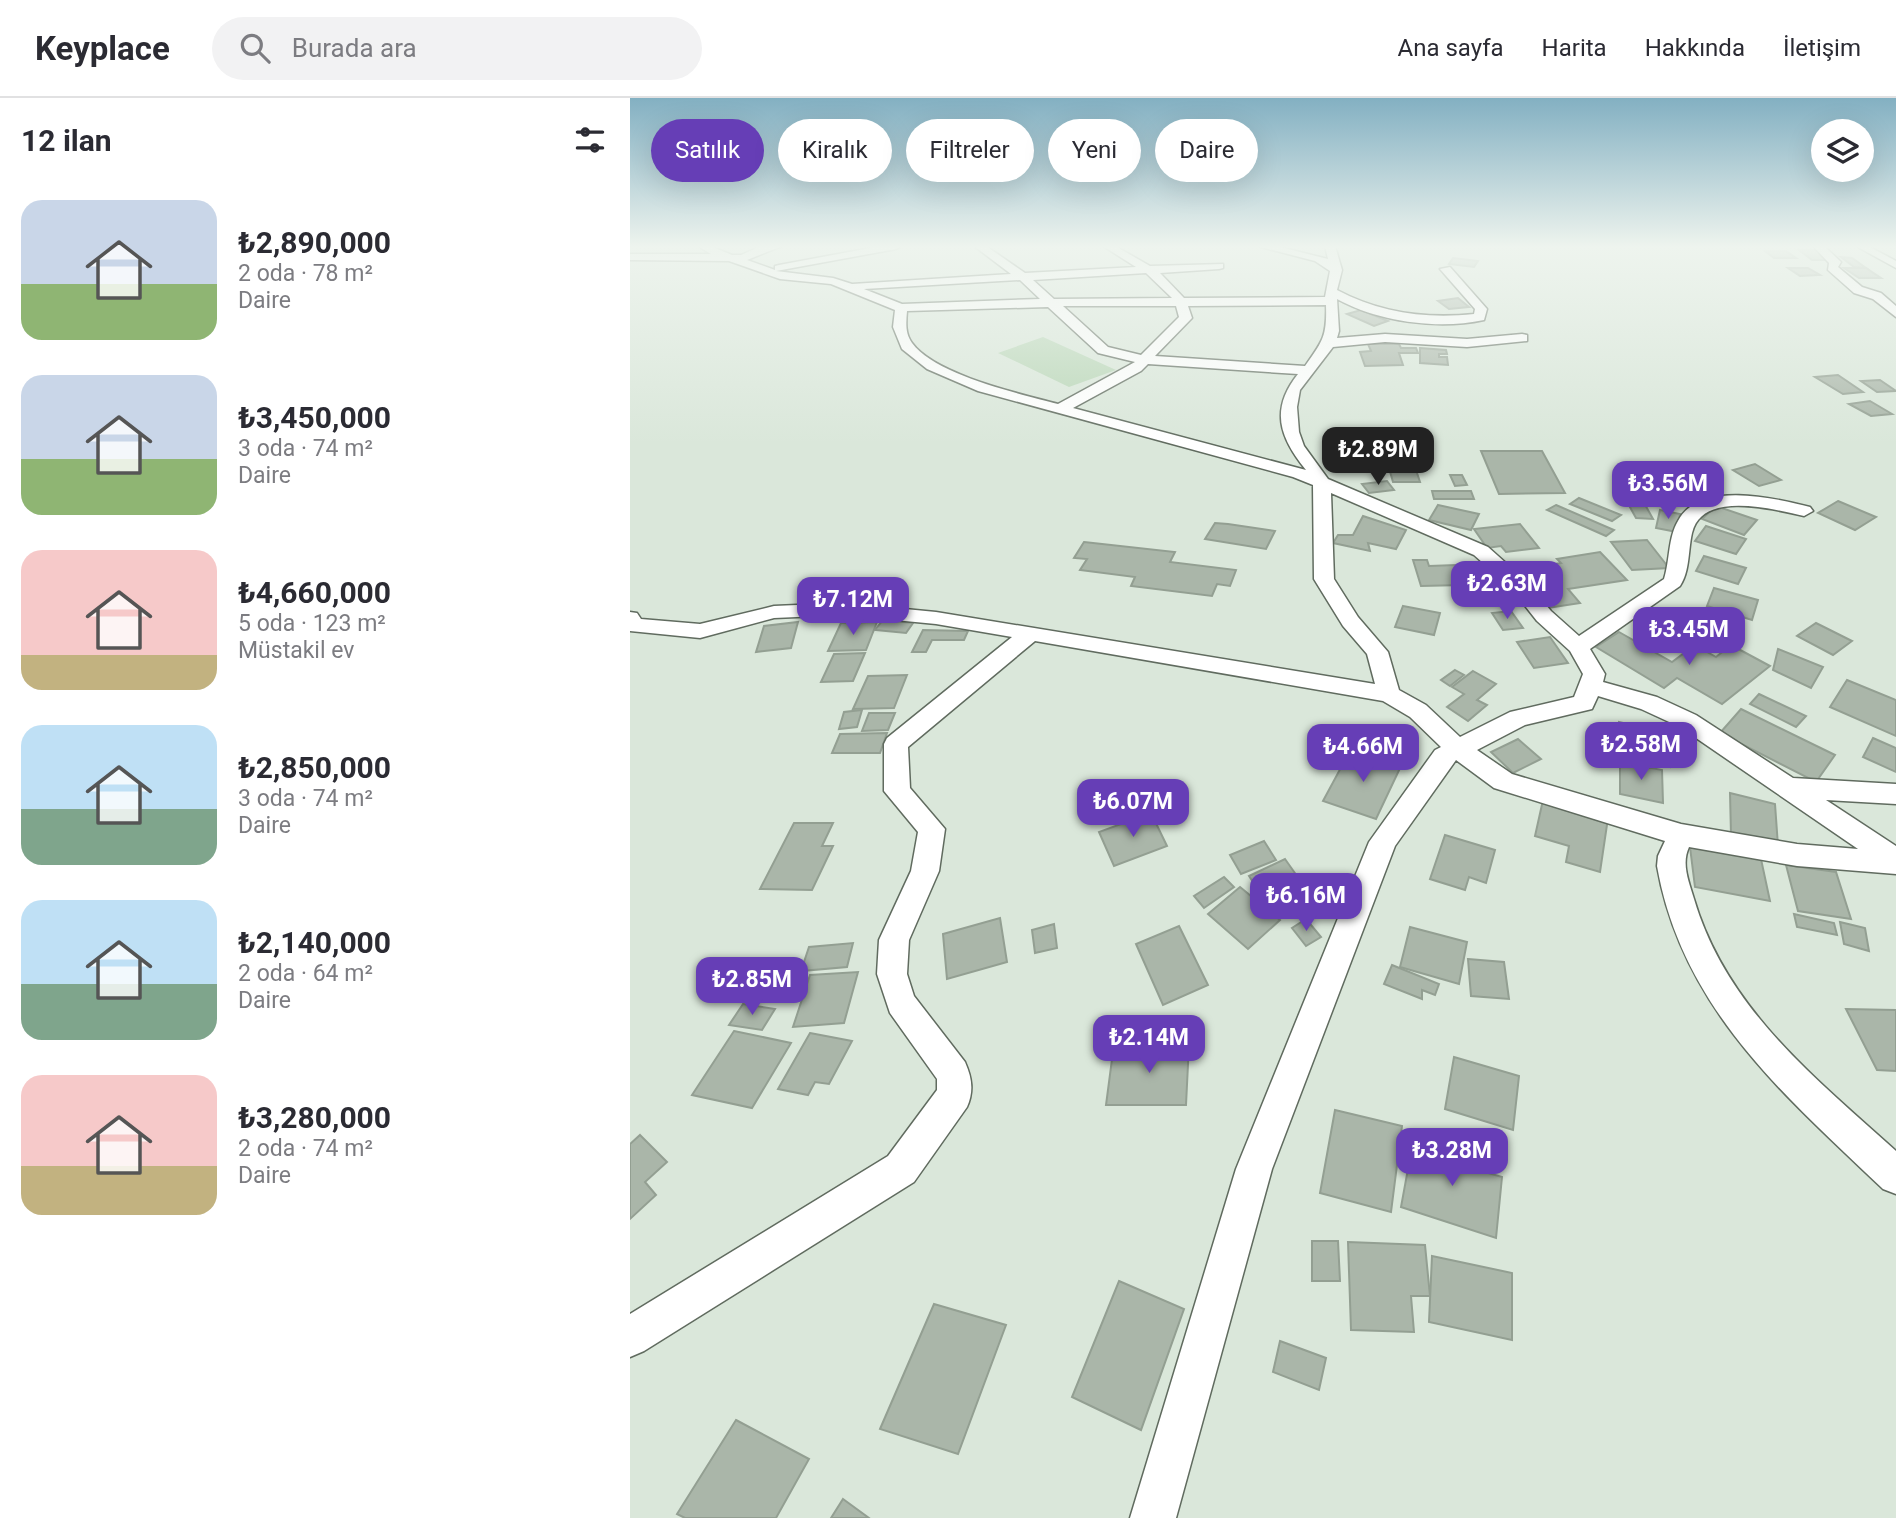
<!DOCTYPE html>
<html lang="tr">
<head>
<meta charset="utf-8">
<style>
	body { margin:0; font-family:Roboto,sans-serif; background:#f2f2f3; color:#2b2b33; height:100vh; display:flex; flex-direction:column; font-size:26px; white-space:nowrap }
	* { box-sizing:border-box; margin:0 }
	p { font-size:23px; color:#7c7c81 }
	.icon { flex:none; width:38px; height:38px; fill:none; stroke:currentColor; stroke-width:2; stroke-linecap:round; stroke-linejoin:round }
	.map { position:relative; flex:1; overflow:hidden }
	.drawer { display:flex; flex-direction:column; background:#fff; width:630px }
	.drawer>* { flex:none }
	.hud { position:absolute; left:21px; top:21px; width:665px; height:63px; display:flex; gap:14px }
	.tools { position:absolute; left:1181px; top:21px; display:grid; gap:14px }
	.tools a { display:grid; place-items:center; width:63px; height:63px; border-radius:50%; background:#fff; box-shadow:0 7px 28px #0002; font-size:35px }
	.price { position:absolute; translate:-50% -60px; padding:0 16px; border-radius:14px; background:#663eb6; color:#fff; font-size:23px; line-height:46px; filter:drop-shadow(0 2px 4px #0008) }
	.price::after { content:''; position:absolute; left:50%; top:42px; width:21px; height:16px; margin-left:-10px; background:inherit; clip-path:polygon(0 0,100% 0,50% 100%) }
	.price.on { background:#222; color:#fff }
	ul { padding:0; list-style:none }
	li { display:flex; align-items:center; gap:21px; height:175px; padding:0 21px }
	li span { display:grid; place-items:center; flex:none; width:196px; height:140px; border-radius:21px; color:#555 }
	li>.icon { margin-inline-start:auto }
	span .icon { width:84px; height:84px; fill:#fffc; stroke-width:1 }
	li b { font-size:30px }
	h2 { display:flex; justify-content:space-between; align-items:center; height:84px; padding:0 21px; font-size:30px }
	.pill { padding:0 24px; border-radius:32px; background:#fff; box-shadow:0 7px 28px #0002; font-size:24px; line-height:63px }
	.pill.on { background:#663eb6; color:#fff }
	header { display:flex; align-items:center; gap:42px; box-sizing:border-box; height:98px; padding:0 35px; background:#fff; border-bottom:2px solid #e1e1e2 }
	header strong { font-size:33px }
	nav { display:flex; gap:38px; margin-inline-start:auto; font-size:24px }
	.search { width:490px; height:63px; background:#f2f2f3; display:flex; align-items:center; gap:18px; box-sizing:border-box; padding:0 24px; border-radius:38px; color:#7c7c81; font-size:26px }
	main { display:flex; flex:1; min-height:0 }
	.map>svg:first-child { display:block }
	.green { fill:#b9d6b7 }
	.building { fill:#aab6a9; stroke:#939f92; stroke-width:2 }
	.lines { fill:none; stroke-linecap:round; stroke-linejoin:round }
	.minor-casing { stroke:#606b5f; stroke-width:3 }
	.minor { fill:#fff; fill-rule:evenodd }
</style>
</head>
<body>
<header>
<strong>Keyplace</strong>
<div class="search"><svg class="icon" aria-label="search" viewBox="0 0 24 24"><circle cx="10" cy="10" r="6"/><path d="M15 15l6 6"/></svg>Burada ara</div>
<nav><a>Ana sayfa</a><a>Harita</a><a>Hakkında</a><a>İletişim</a></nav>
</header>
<main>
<section class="drawer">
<h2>12 ilan<svg class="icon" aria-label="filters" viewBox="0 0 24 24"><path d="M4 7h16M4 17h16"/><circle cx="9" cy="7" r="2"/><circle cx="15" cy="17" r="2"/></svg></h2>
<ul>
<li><span style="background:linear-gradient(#c9d6e8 60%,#8fb573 0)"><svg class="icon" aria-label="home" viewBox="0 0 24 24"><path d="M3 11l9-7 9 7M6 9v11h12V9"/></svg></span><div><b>₺2,890,000</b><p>2 oda · 78 m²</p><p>Daire</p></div></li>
<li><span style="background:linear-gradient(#c9d6e8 60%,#8fb573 0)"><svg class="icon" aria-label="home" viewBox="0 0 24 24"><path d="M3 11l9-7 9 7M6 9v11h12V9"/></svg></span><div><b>₺3,450,000</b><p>3 oda · 74 m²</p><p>Daire</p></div></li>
<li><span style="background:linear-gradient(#f6c9c9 75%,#c2b280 0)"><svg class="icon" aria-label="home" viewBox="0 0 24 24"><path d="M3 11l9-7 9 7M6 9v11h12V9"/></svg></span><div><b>₺4,660,000</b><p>5 oda · 123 m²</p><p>Müstakil ev</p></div></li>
<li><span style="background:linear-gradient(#bfe0f5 60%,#7fa58c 0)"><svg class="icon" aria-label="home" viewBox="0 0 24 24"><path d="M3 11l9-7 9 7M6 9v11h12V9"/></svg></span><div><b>₺2,850,000</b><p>3 oda · 74 m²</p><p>Daire</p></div></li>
<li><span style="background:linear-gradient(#bfe0f5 60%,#7fa58c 0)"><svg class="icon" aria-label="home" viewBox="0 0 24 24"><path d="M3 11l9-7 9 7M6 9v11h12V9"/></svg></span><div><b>₺2,140,000</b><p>2 oda · 64 m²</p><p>Daire</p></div></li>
<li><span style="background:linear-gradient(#f6c9c9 65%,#c2b280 0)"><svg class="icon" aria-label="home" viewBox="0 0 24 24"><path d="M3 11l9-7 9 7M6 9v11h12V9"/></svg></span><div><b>₺3,280,000</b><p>2 oda · 74 m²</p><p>Daire</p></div></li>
</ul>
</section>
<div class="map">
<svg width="1266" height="1420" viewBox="0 0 1266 1420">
	<rect width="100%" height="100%" fill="#dae7da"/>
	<polygon class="green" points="413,239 486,272 439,289 368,255"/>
	<g class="building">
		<polygon points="1169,152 1188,152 1202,162 1182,162"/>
		<polygon points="1135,153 1156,153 1166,160 1144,160"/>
		<polygon points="1211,159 1222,160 1236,170 1224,169"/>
		<polygon points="823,160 848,163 844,169 819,166"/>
		<polygon points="1158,170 1178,170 1190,177 1170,178"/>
		<polygon points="1214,170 1236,170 1251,180 1229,180"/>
		<polygon points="828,200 839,209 819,211 808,203"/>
		<polygon points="731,212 758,223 744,228 717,216"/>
		<polygon points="738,246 769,246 771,250 786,250 788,255 769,255 773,267 735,268 730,254 741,253"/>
		<polygon points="790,250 816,252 817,256 809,256 809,259 817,259 818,267 790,265"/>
		<polygon points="1208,277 1233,294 1213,296 1185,279"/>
		<polygon points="1250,282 1266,293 1247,294 1231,283"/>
		<polygon points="1240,303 1262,316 1241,318 1219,306"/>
		<polygon points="851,353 912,353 935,395 869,396"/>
		<polygon points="1125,366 1151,382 1129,388 1103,372"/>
		<polygon points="785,369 790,384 763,384 759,370"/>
		<polygon points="820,377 832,377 837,387 825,388"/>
		<polygon points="757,383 764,392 739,395 732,386"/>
		<polygon points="802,393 841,393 844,401 804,401"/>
		<polygon points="949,400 991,417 982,423 940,406"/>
		<polygon points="996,402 1013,403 1023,421 1006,420"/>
		<polygon points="1208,403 1246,419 1225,432 1188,415"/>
		<polygon points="808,407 849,416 841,432 799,422"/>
		<polygon points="926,407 984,432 976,438 917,412"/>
		<polygon points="1086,408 1127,422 1114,437 1072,421"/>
		<polygon points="1030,412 1050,416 1047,434 1026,430"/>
		<polygon points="733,418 776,432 766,451 738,445 740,453 703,445 708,437 723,437"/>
		<polygon points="585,425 598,426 645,433 636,451 575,441"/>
		<polygon points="890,426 909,450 876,454 871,448 857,450 844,431"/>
		<polygon points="1076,428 1116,441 1106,456 1065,443"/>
		<polygon points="1017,442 1039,470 1002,472 981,444"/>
		<polygon points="454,444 545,454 540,464 606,472 600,488 587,486 582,498 501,488 505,479 450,472 457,461 444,460"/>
		<polygon points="970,454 997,482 938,491 950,505 918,510 887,472 931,465 927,461"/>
		<polygon points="1074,458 1116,470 1108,486 1066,473"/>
		<polygon points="783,462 797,462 799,468 826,467 833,487 791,488"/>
		<polygon points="1084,490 1128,502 1122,522 1077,508"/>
		<polygon points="773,508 810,515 804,537 765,529"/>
		<polygon points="881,513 893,530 873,532 862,515"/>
		<polygon points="253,522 283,525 276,535 245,532"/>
		<polygon points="168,524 161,550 126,554 134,528"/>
		<polygon points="247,524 236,552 198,553 211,525"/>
		<polygon points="1186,525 1222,543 1203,557 1167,538"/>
		<polygon points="293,532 338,533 334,542 302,542 296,554 282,554"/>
		<polygon points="989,534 1042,564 1065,547 1086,559 1101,547 1140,568 1092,606 1047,580 1034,590 966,549"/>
		<polygon points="920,539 938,565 904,570 887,544"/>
		<polygon points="1148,551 1193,569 1181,590 1143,572"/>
		<polygon points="235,555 223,583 191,584 204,556"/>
		<polygon points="825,572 834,577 820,588 811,582"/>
		<polygon points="843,573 866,586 847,602 857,607 838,623 817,609 834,596 822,589"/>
		<polygon points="277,577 264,610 223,611 238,578"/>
		<polygon points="1217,582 1266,602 1266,638 1200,609"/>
		<polygon points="1129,596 1176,618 1166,629 1120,606"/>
		<polygon points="1111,611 1205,657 1186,684 1090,635"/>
		<polygon points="232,612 227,629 209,631 214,614"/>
		<polygon points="239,615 265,615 258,632 232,633"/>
		<polygon points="989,624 1043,637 1040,669 985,655"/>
		<polygon points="257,635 250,655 202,655 210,636"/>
		<polygon points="1243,640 1266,650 1266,674 1233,659"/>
		<polygon points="888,641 911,661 883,675 861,654"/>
		<polygon points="721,651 771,668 746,721 693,703"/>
		<polygon points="990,664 1032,672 1033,705 990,696"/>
		<polygon points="1100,695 1145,706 1148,748 1101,737"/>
		<polygon points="913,702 978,720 970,774 936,764 939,748 905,738"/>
		<polygon points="521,715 537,748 484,768 469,734"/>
		<polygon points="164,725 203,725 192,748 203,748 182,792 130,791"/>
		<polygon points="815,737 865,752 856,785 839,779 835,792 800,781"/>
		<polygon points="634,743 646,762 611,776 600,757"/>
		<polygon points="1060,749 1131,761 1140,803 1065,789"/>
		<polygon points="655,761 667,778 630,795 619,778"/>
		<polygon points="1156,767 1206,774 1221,821 1168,813"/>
		<polygon points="594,779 604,789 574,810 564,798"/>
		<polygon points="610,789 650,822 618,851 578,816"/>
		<polygon points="1164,816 1204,825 1207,837 1167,829"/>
		<polygon points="370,820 377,864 317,881 313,836"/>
		<polygon points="676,821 691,839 676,848 662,830"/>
		<polygon points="1210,824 1235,830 1239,853 1214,846"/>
		<polygon points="424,826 427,850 405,855 402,832"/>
		<polygon points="549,828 578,887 533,907 506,846"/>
		<polygon points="780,829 837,844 829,886 770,869"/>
		<polygon points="223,845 217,869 171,873 179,849"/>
		<polygon points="838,861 874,864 879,901 841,898"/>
		<polygon points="762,867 809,886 805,897 792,892 792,901 754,886"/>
		<polygon points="228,874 214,925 163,929 180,877"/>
		<polygon points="113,906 145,911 132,932 99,927"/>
		<polygon points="1216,911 1266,912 1266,973 1247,972"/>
		<polygon points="104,933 161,945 122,1010 62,997"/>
		<polygon points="180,935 222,943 199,986 185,984 178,997 148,991"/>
		<polygon points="484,946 559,946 556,1007 476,1007"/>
		<polygon points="824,959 889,978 883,1032 815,1011"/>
		<polygon points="705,1012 772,1028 761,1114 690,1095"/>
		<polygon points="10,1037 37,1064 15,1084 26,1097 0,1121 0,1046"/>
		<polygon points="784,1038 850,1058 848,1072 872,1079 866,1140 771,1109"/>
		<polygon points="682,1143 708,1143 710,1183 682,1183"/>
		<polygon points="718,1144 795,1147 800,1198 781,1198 784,1234 721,1232"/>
		<polygon points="802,1158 882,1175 882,1242 799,1224"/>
		<polygon points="489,1183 554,1211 511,1332 442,1299"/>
		<polygon points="304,1206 376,1227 328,1356 250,1331"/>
		<polygon points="650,1243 696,1260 689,1292 643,1274"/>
		<polygon points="106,1322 179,1361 146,1420 55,1420 47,1416"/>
		<polygon points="213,1401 239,1420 201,1420"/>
	</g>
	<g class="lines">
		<defs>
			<g id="minor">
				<path d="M 68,148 L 80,148 L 102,157 L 111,157 L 131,148 L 152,148 L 117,162 L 145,172 L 145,168 L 149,167 L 251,148 L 271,148 L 266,151 L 146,173 L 203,180 L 222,186 L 381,176 L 344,148 L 356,148 L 395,175 L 506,169 L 473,148 L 485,148 L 520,168 L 593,166 L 593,170 L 589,171 L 530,175 L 554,200 L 695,199 L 700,173 L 685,163 L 627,148 L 646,148 L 698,161 L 695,148 L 705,148 L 712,172 L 707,192 C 750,215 796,221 844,216 L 845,211 L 810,171 L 820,169 L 857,211 L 854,222 C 808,232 749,224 707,201 L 709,233 L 707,240 L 755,236 L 837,241 L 892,236 L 897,237 L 897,243 L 837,249 L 755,244 L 703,249 L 670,292 L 667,309 L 669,334 L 674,348 L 698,381 L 858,449 L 895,482 L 921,513 L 949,538 L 1034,481 C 1040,462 1038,440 1048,423 C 1069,382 1145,400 1180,409 L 1183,413 L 1174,418 C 1143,411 1072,392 1062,435 C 1058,452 1060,473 1050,488 L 960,551 L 975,576 L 973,584 L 1027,599 L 1066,617 L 1163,680 L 1266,686 L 1266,706 L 1196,702 L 1266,748 L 1266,776 L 1167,768 L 1059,749 C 1051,766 1059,784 1064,801 C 1096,910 1185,980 1266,1053 L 1266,1096 L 1253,1091 C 1154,997 1052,910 1027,768 L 1028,758 L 1035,743 L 864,690 L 826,662 L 765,748 L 642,1071 L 546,1420 L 500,1420 L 606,1071 L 739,744 L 805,652 L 811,649 L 780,619 L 753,603 L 405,543 L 278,649 L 280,690 L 315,731 L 309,773 L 279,842 L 277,876 L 284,898 L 335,964 C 342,980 344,993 337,1009 L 284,1084 L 14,1253 L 0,1259 L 0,1216 L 258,1058 L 307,992 L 307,981 L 260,915 L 247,876 L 249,842 L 281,773 L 288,734 L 254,693 L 254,646 L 257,640 L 382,539 L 306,526 L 213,517 L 144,520 L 70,540 L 0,533 L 0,514 L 7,515 L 11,521 L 70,526 L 144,508 L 213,505 L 306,514 L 745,586 L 737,556 L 713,528 L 684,481 L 683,387 L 663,379 L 348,293 L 297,271 L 272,251 L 263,229 L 265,212 L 201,186 L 150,181 L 99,163 L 0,162 L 0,156 L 81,156 ZM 516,175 L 542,200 L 424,201 L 403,182 ZM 390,182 L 410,201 L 272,206 L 234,191 ZM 696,207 C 697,238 693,243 675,268 L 525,258 L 562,220 L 558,208 ZM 433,208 L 546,208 L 549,219 L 511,257 L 478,249 ZM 418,209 L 468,255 L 505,264 L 428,306 C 391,296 305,277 282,245 C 275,235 276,225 277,213 ZM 518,266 L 668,276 C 640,311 649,339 676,372 L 443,310 L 511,273 ZM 701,395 L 844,457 L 881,490 L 907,523 L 940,553 L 953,576 L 944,599 L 880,614 L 830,639 L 796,607 L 769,592 L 758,554 L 728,519 L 704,481 ZM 968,598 L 1011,611 L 1050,629 L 1228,751 L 1167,746 L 1051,726 L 882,676 L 847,652 L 895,627 L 962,611 Z"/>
				<polygon points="1183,148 1194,148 1211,164 1208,169 1232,189 1251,195 1266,208 1266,219 1243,201 1224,195 1198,172 1199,165"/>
				<polygon points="1226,148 1238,148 1266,163 1266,170"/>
			</g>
		</defs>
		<use href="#minor" class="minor-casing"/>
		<use href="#minor" class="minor"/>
	</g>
	<linearGradient id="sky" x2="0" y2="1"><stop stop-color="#83b0c2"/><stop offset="0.43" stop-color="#eef4ee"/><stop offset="1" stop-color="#eef4ee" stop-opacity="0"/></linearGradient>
	<rect width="1266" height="346" fill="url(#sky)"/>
</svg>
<div class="tools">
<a><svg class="icon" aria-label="layers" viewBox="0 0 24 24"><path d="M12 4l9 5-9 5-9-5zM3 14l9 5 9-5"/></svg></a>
</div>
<b class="price on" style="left:748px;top:389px">₺2.89M</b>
<b class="price" style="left:1038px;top:423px">₺3.56M</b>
<b class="price" style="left:877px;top:523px">₺2.63M</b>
<b class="price" style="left:223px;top:539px">₺7.12M</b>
<b class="price" style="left:1059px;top:569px">₺3.45M</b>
<b class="price" style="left:1011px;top:684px">₺2.58M</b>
<b class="price" style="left:733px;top:686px">₺4.66M</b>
<b class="price" style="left:503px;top:741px">₺6.07M</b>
<b class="price" style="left:676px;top:835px">₺6.16M</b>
<b class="price" style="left:122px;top:919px">₺2.85M</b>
<b class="price" style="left:519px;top:977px">₺2.14M</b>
<b class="price" style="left:822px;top:1090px">₺3.28M</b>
<div class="hud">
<a class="pill on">Satılık</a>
<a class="pill">Kiralık</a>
<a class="pill">Filtreler</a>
<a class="pill">Yeni</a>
<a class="pill">Daire</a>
</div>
</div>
</main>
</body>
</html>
